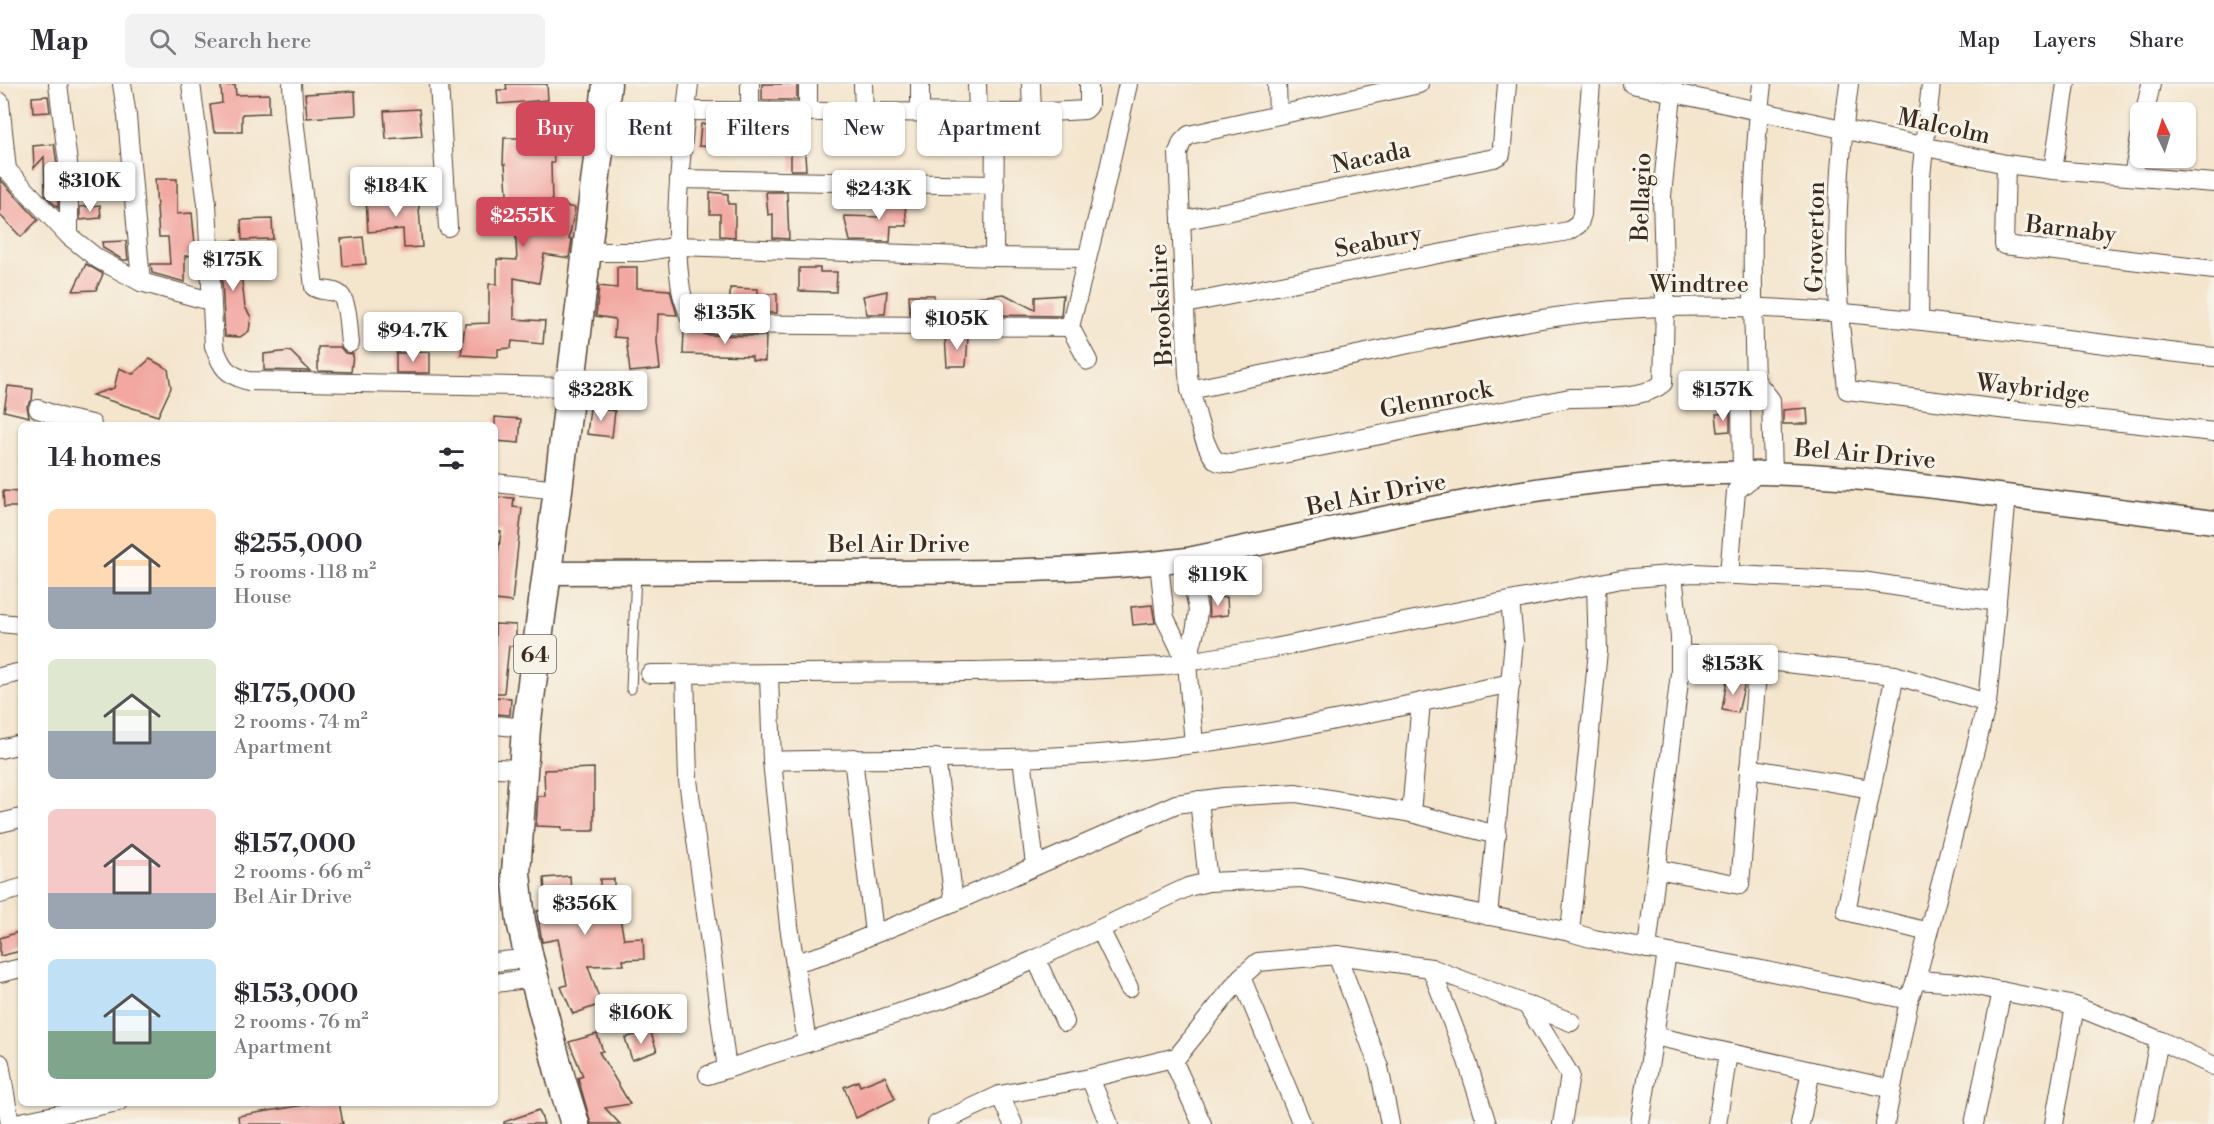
<!DOCTYPE html>
<html lang="en">
<head>
<meta charset="utf-8">
<style>
	body { margin:0; font-family:"Libre Bodoni",serif; background:#f2f2f3; color:#2b2b33; height:100vh; display:flex; flex-direction:column; font-size:22px; white-space:nowrap }
	* { box-sizing:border-box; margin:0 }
	p { font-size:20px; color:#7c7c81 }
	.icon { flex:none; width:33px; height:33px; fill:none; stroke:currentColor; stroke-width:2; stroke-linecap:round; stroke-linejoin:round }
	.map { position:relative; flex:1; overflow:hidden }
	.sheet { position:absolute; left:18px; top:338px; width:480px; height:684px; display:flex; flex-direction:column; background:#fff; border-radius:9px; box-shadow:0 2px 4px #0004 }
	.sheet>* { flex:none }
	.guide { position:absolute; left:516px; top:18px; width:570px; height:54px; display:flex; gap:12px }
	.needle { width:39px; rotate:356deg }
	.controls { position:absolute; left:2130px; top:18px; display:grid; gap:12px }
	.controls a { display:grid; place-items:center; width:66px; height:66px; border-radius:9px; background:#fff; box-shadow:0 2px 4px #0004; font-size:30px }
	.price { position:absolute; translate:-50% -51px; padding:0 14px; border-radius:6px; background:#fff; color:#222; font-size:20px; line-height:39px; filter:drop-shadow(0 2px 3px #0008) }
	.price::after { content:''; position:absolute; left:50%; top:36px; width:18px; height:14px; margin-left:-9px; background:inherit; clip-path:polygon(0 0,100% 0,50% 100%) }
	.price.selected { background:#d1495b; color:#fff }
	ul { padding:0; list-style:none }
	li { display:flex; align-items:center; gap:18px; height:150px; padding:0 30px }
	li span { display:grid; place-items:center; flex:none; width:168px; height:120px; border-radius:9px; color:#555 }
	li>.icon { margin-inline-start:auto }
	span .icon { width:72px; height:72px; fill:#fffc; stroke-width:1 }
	li b { font-size:26px }
	h2 { display:flex; justify-content:space-between; align-items:center; height:72px; padding:0 30px; font-size:26px }
	.chip { padding:0 21px; border-radius:9px; background:#fff; box-shadow:0 2px 4px #0004; font-size:21px; line-height:54px }
	.chip.selected { background:#d1495b; color:#fff }
	header { display:flex; align-items:center; gap:36px; box-sizing:border-box; height:84px; padding:0 30px; background:#fff; border-bottom:2px solid #e1e1e2 }
	header strong { font-size:28px }
	nav { display:flex; gap:33px; margin-inline-start:auto; font-size:21px }
	.search { width:420px; height:54px; background:#f2f2f3; display:flex; align-items:center; gap:15px; box-sizing:border-box; padding:0 21px; border-radius:9px; color:#7c7c81; font-size:22px }
	.map>svg:first-child { display:block }
	.building { fill:#f2a7a1 }
	.lines { fill:none; stroke-linecap:round; stroke-linejoin:round }
	.service-casing { stroke:#574638; stroke-width:11 }
	.minor-casing { stroke:#574638; stroke-width:20 }
	.tertiary-casing { stroke:#574638; stroke-width:25 }
	.primary-casing { stroke:#574638; stroke-width:31 }
	.service { stroke:#fff; stroke-width:9 }
	.minor { stroke:#fff; stroke-width:18 }
	.tertiary { stroke:#fff; stroke-width:22 }
	.primary { stroke:#fff; stroke-width:28 }
	.labels { text-anchor:middle; stroke-width:6; stroke-linejoin:round; paint-order:stroke }
	.shield { fill:#f7f3e8; stroke:#73665b; stroke-width:1.5 }
	.shield-label { font-size:22px; font-weight:bold; fill:#3b2a1e }
	.street-label { font-size:24px; fill:#3b2a1e; stroke:#f7f3e8 }
</style>
</head>
<body>
<header>
<strong>Map</strong>
<div class="search"><svg class="icon" aria-label="search" viewBox="0 0 24 24"><circle cx="10" cy="10" r="6"/><path d="M15 15l6 6"/></svg>Search here</div>
<nav><a>Map</a><a>Layers</a><a>Share</a></nav>
</header>
<div class="map">
<svg width="2214" height="1040" viewBox="0 0 2214 1040">
	<rect width="100%" height="100%" fill="#f7f3e8"/>
	<filter id="ink" filterUnits="userSpaceOnUse"><feTurbulence type="fractalNoise" baseFrequency=".0167" numOctaves="2"/><feDisplacementMap in="SourceGraphic" scale="12" xChannelSelector="R" yChannelSelector="G"/><feConvolveMatrix kernelMatrix="1 2 1 2 8 2 1 2 1" color-interpolation-filters="sRGB"/></filter>
	<filter id="wash" filterUnits="userSpaceOnUse"><feTurbulence type="fractalNoise" baseFrequency=".008" numOctaves="4" result="noise"/><feDisplacementMap in="SourceGraphic" scale="24" xChannelSelector="R" yChannelSelector="G"/><feGaussianBlur stdDeviation="1.35" result="paint"/><feColorMatrix in="noise" values="0 0 0 0 0 0 0 0 0 0 0 0 0 0 0 0 0 1.4 0 .05"/><feComposite in="paint" operator="in"/></filter>
	<g filter="url(#wash)">
		<rect width="100%" height="100%" fill="#f4e5cd"/>
		<g id="blocks">
			<g class="building">
				<polygon points="506,0 547,0 548,16 498,20 497,6 507,6"/>
				<rect x="762" y="0" width="35" height="16"/>
				<polygon points="235,1 236,11 269,10 269,29 242,30 242,48 214,48 210,21 222,19 221,2"/>
				<polygon points="355,7 356,31 307,34 305,10"/>
				<polygon points="48,12 50,28 33,29 32,13"/>
				<polygon points="419,25 422,52 386,55 384,27"/>
				<polygon points="762,39 803,39 806,86 791,86 791,65 751,64 752,45 762,45"/>
				<polygon points="701,40 728,40 728,64 699,62"/>
				<polygon points="504,54 522,54 522,63 553,62 554,79 551,79 552,119 575,124 569,155 572,155 569,174 544,170 539,199 514,194 514,235 545,237 543,260 512,257 511,264 498,265 498,273 461,271 465,240 489,239 489,200 497,200 497,175 517,176 515,140 509,140 505,80 503,80"/>
				<polygon points="54,60 58,88 58,124 45,111 44,73 34,84 33,62"/>
				<polygon points="0,95 38,136 21,153 0,131"/>
				<polygon points="155,95 177,95 177,130 192,129 196,171 185,172 185,198 152,189 151,180 170,180 168,153 159,153"/>
				<polygon points="710,108 728,110 728,120 735,120 735,153 720,152 720,130 710,130"/>
				<polygon points="766,108 787,108 789,155 773,154 773,130 768,131"/>
				<polygon points="880,111 904,111 907,142 891,142 890,158 850,157 844,132 880,133"/>
				<polygon points="418,112 422,163 404,164 403,145 368,148 366,115"/>
				<polygon points="100,121 101,134 80,136 80,123"/>
				<polygon points="272,135 273,155 242,156 241,136"/>
				<polygon points="363,153 366,180 343,182 341,155"/>
				<polygon points="237,156 245,223 251,233 249,247 240,253 225,252 220,158"/>
				<polygon points="126,157 128,176 123,176 103,164 102,158"/>
				<polygon points="86,180 103,190 96,206 73,207"/>
				<polygon points="617,183 637,183 637,204 670,206 677,231 658,230 657,258 660,285 630,288 626,254 614,253 615,235 596,232 599,202 617,204"/>
				<polygon points="799,184 820,184 820,188 837,188 836,208 799,207"/>
				<polygon points="730,204 758,205 758,210 777,210 777,229 730,229"/>
				<polygon points="887,207 885,230 867,230 863,212"/>
				<polygon points="1004,210 1035,226 1035,213 1063,211 1061,232 981,231 977,213"/>
				<polygon points="909,211 934,211 934,231 910,230"/>
				<polygon points="684,247 696,247 707,251 766,252 765,277 752,276 752,272 683,270"/>
				<polygon points="945,253 968,253 966,282 947,282"/>
				<polygon points="318,263 340,263 345,269 353,270 351,288 318,287"/>
				<polygon points="290,267 310,287 264,286 264,270"/>
				<polygon points="430,268 430,289 396,289 396,269"/>
				<polygon points="150,275 168,285 171,304 158,332 92,311 114,304 119,284 133,290"/>
				<polygon points="8,302 33,305 32,316 27,322 29,333 4,327"/>
				<polygon points="590,324 615,327 612,353 587,350"/>
				<polygon points="1807,324 1808,340 1783,340 1783,326"/>
				<polygon points="1730,329 1730,347 1718,348 1716,330"/>
				<polygon points="495,333 521,335 519,359 495,357"/>
				<polygon points="3,407 21,408 21,423 4,423"/>
				<polygon points="495,413 514,414 513,423 522,424 512,518 495,516 495,495 501,447 495,447"/>
				<polygon points="1227,513 1228,531 1209,533 1208,515"/>
				<polygon points="1152,521 1155,539 1133,541 1131,523"/>
				<polygon points="495,540 516,541 516,562 509,562 504,609 495,609"/>
				<polygon points="1727,595 1745,598 1738,629 1722,626"/>
				<polygon points="495,613 511,614 510,631 495,630"/>
				<polygon points="594,684 594,747 562,747 562,743 536,742 538,712 545,712 544,686"/>
				<polygon points="570,792 571,808 600,806 600,795 614,795 614,825 618,824 624,855 643,854 644,875 623,876 624,881 588,882 601,920 573,930 561,903 567,901 558,855 542,858 537,827 546,826 544,794"/>
				<polygon points="21,847 21,867 0,872 0,854"/>
				<polygon points="650,946 657,967 632,976 625,954"/>
				<polygon points="597,950 603,967 599,968 630,1020 605,1024 620,1040 591,1040 578,994 583,992 569,958"/>
				<polygon points="885,992 895,1015 856,1034 844,1003 858,997 860,1002"/>
				<polygon points="322,1018 339,1018 343,1040 239,1040 238,1032"/>
				<polygon points="539,1026 544,1040 504,1040 504,1038"/>
			</g>
		</g>
	</g>
	<g filter="url(#ink)">
		<use href="#blocks" fill-opacity="0" stroke="#574638" stroke-width="1.5"/>
		<g class="lines">
			<defs>
				<polyline id="service" points="631,605 636,488"/>
				<g id="minor">
					<polyline points="58,0 69,87 69,152"/>
					<polyline points="122,0 127,32 141,198"/>
					<path d="M 191,0 L 207,120 L 214,262 C 222,284 226,290 248,297 L 569,303"/>
					<path d="M 292,0 L 294,34 L 314,203 C 321,208 329,205 337,209 C 349,214 348,246 350,259"/>
					<polyline points="439,0 448,143"/>
					<path d="M 689,0 C 682,64 671,142 681,205 C 682,214 687,223 689,232 L 707,240 L 1070,243"/>
					<polyline points="863,0 864,28"/>
					<polyline points="977,0 978,29"/>
					<polyline points="1031,0 1032,29"/>
					<polyline points="1277,0 1278,31"/>
					<path d="M 1419,0 L 1189,51 L 1182,58 L 1178,69 L 1188,291 C 1190,306 1204,369 1217,377 C 1220,379 1227,379 1231,380 L 1570,314 C 1596,313 1644,316 1663,299 L 1665,223 L 1662,112 L 1673,0"/>
					<polyline points="1632,0 2006,80 2053,86 2214,99"/>
					<path d="M 1849,0 C 1839,75 1834,153 1839,228 C 1841,254 1845,280 1847,306 L 2000,325 L 2214,348"/>
					<polyline points="0,18 7,86"/>
					<polyline points="686,27 1032,29 1085,26 1089,22 1089,0"/>
					<polyline points="750,27 750,0"/>
					<polyline points="808,28 808,0"/>
					<polyline points="920,28 920,0"/>
					<polyline points="2145,28 2151,0"/>
					<polyline points="2006,80 2004,161 2214,186"/>
					<polyline points="0,83 7,86 69,152 98,175 141,198 210,217"/>
					<polyline points="2053,86 2066,0"/>
					<polyline points="2133,92 2140,54"/>
					<polyline points="679,95 995,101"/>
					<polyline points="1181,137 1494,74 1501,70 1502,62 1507,0"/>
					<polyline points="587,168 643,168 678,162 994,173 1087,174"/>
					<polyline points="994,173 995,29"/>
					<polyline points="1185,220 1484,161 1569,147 1579,140 1582,130 1584,85 1591,0"/>
					<polyline points="1919,236 1921,92 1931,0"/>
					<polyline points="1088,277 1070,243 1103,111 1128,0"/>
					<path d="M 1755,296 C 1752,196 1750,99 1762,0"/>
					<polyline points="1755,296 1771,316 1773,390"/>
					<path d="M 1190,306 C 1263,291 1336,276 1409,260 C 1494,243 1579,225 1666,223 C 1850,218 2031,254 2214,273"/>
					<polyline points="38,325 63,334 92,340"/>
					<polyline points="1742,389 1741,319 1755,296"/>
					<polyline points="495,399 558,406"/>
					<polyline points="1188,475 1198,526 1196,543 1187,579 1194,660"/>
					<polyline points="1159,479 1165,534 1187,579"/>
					<polyline points="1729,491 1736,407 1758,389"/>
					<polyline points="0,539 21,541"/>
					<polyline points="1758,576 1895,591 1846,827 1928,848"/>
					<polyline points="650,590 973,588 1085,586 1163,582 1274,564 1621,495 1694,489 1862,497 1997,518"/>
					<polyline points="685,590 688,696 727,985"/>
					<polyline points="769,591 772,677 789,842 807,959"/>
					<polyline points="1895,591 1987,619"/>
					<polyline points="0,593 21,588"/>
					<polyline points="495,641 526,644"/>
					<polyline points="0,665 21,660"/>
					<polyline points="853,674 874,849"/>
					<polyline points="936,674 954,818"/>
					<polyline points="1022,674 1035,781"/>
					<path d="M 772,677 C 885,673 999,678 1112,669 C 1247,658 1379,627 1511,599"/>
					<polyline points="495,684 522,685"/>
					<polyline points="1749,684 1871,705"/>
					<polyline points="1199,716 1208,798"/>
					<polyline points="1411,729 1421,618"/>
					<polyline points="0,739 21,734"/>
					<polyline points="1657,785 1740,801 1758,576 1680,570"/>
					<polyline points="0,810 21,804"/>
					<polyline points="1488,832 1514,557 1510,517"/>
					<polyline points="1100,845 1129,904"/>
					<polyline points="1570,848 1598,567 1596,501"/>
					<polyline points="1647,865 1680,589 1680,553 1673,491"/>
					<polyline points="1337,871 1379,983 1390,1040"/>
					<polyline points="1036,875 1065,938"/>
					<polyline points="495,878 529,874"/>
					<polyline points="795,879 825,870 954,818 1176,720 1224,713 1296,709 1411,729 1497,751"/>
					<polyline points="1431,884 1467,977 1487,1040"/>
					<polyline points="0,889 21,884"/>
					<polyline points="1241,893 1302,1040"/>
					<polyline points="1916,896 1987,619 2007,412"/>
					<polyline points="495,899 536,894"/>
					<polyline points="1527,921 1571,938"/>
					<polyline points="1654,952 1892,1005"/>
					<polyline points="1172,974 1202,1040"/>
					<polyline points="0,979 10,1040"/>
					<polyline points="708,991 951,912 1036,875 1188,803 1208,798 1301,794 1570,848 1594,855 1757,885 1909,916 1916,896 1961,899 2075,922 2159,956 2214,982"/>
					<polyline points="1090,994 1109,1040"/>
					<polyline points="1000,1011 1013,1040"/>
					<polyline points="11,1040 118,1018"/>
					<polyline points="937,1040 1000,1011 1090,994 1177,973 1241,893 1258,878 1337,871 1431,884 1527,921 1570,991 1562,1040"/>
					<polyline points="1640,1040 1667,869"/>
					<polyline points="1717,1040 1728,969"/>
					<polyline points="1800,1040 1811,987"/>
					<polyline points="1885,1040 1909,916"/>
					<polyline points="1974,1040 2002,907"/>
					<polyline points="2054,1040 2075,922"/>
					<polyline points="2143,1040 2159,956"/>
				</g>
				<path id="tertiary" d="M 546,489 C 656,488 767,488 878,488 C 982,487 1085,488 1188,475 C 1364,439 1541,393 1722,389 C 1809,387 1895,398 1981,409 C 2059,418 2136,428 2214,438"/>
				<polyline id="primary" points="575,1040 561,995 529,874 521,837 516,789 526,644 558,406 607,0"/>
			</defs>
			<use href="#service" class="service-casing"/>
			<use href="#minor" class="minor-casing"/>
			<use href="#tertiary" class="tertiary-casing"/>
			<use href="#primary" class="primary-casing"/>
			<use href="#service" class="service"/>
			<use href="#minor" class="minor"/>
			<use href="#tertiary" class="tertiary"/>
			<use href="#primary" class="primary"/>
		</g>
	</g>
	<g class="labels">
		<rect class="shield" x="514" y="551" width="42" height="38" rx="4.5"/>
		<g class="shield-label">
			<text x="535" y="578">64</text>
		</g>
		<g class="street-label">
			<text transform="translate(1944 42) rotate(12)" y="8">Malcolm</text>
			<text transform="translate(1371 73) rotate(-12)" y="8">Nacada</text>
			<text transform="translate(1641 113) rotate(-88)" y="8">Bellagio</text>
			<text transform="translate(2071 145) rotate(7)" y="8">Barnaby</text>
			<text transform="translate(1815 153) rotate(-89)" y="8">Groverton</text>
			<text transform="translate(1378 157) rotate(-11)" y="8">Seabury</text>
			<text x="1699" y="208">Windtree</text>
			<text transform="translate(1161 221) rotate(-93)" y="8">Brookshire</text>
			<text transform="translate(2033 304) rotate(6)" y="8">Waybridge</text>
			<text transform="translate(1436 315) rotate(-11)" y="8">Glennrock</text>
			<text transform="translate(1865 370) rotate(5)" y="8">Bel Air Drive</text>
			<text transform="translate(1376 410) rotate(-11)" y="8">Bel Air Drive</text>
			<text x="899" y="468">Bel Air Drive</text>
		</g>
	</g>
</svg>
<div class="controls">
<a><svg class="needle" viewBox="-14 -14 28 28"><path d="M0-13l5 13h-10z" fill="#e53935"/><path d="M0 13l5-13h-10z" fill="#7c7c81"/></svg></a>
</div>
<b class="price" style="left:90px;top:129px">$310K</b>
<b class="price" style="left:396px;top:134px">$184K</b>
<b class="price" style="left:879px;top:137px">$243K</b>
<b class="price selected" style="left:523px;top:164px">$255K</b>
<b class="price" style="left:233px;top:208px">$175K</b>
<b class="price" style="left:725px;top:261px">$135K</b>
<b class="price" style="left:957px;top:267px">$105K</b>
<b class="price" style="left:413px;top:279px">$94.7K</b>
<b class="price" style="left:601px;top:338px">$328K</b>
<b class="price" style="left:1723px;top:338px">$157K</b>
<b class="price" style="left:1218px;top:523px">$119K</b>
<b class="price" style="left:1733px;top:612px">$153K</b>
<b class="price" style="left:585px;top:852px">$356K</b>
<b class="price" style="left:641px;top:961px">$160K</b>
<div class="guide">
<a class="chip selected">Buy</a>
<a class="chip">Rent</a>
<a class="chip">Filters</a>
<a class="chip">New</a>
<a class="chip">Apartment</a>
</div>
<section class="sheet">
<h2>14 homes<svg class="icon" aria-label="filters" viewBox="0 0 24 24"><path d="M4 7h16M4 17h16"/><circle cx="9" cy="7" r="2"/><circle cx="15" cy="17" r="2"/></svg></h2>
<ul>
<li><span style="background:linear-gradient(#ffd9b3 65%,#9aa5b1 0)"><svg class="icon" aria-label="home" viewBox="0 0 24 24"><path d="M3 11l9-7 9 7M6 9v11h12V9"/></svg></span><div><b>$255,000</b><p>5 rooms · 118 m²</p><p>House</p></div></li>
<li><span style="background:linear-gradient(#dfe7d0 60%,#9aa5b1 0)"><svg class="icon" aria-label="home" viewBox="0 0 24 24"><path d="M3 11l9-7 9 7M6 9v11h12V9"/></svg></span><div><b>$175,000</b><p>2 rooms · 74 m²</p><p>Apartment</p></div></li>
<li><span style="background:linear-gradient(#f6c9c9 70%,#9aa5b1 0)"><svg class="icon" aria-label="home" viewBox="0 0 24 24"><path d="M3 11l9-7 9 7M6 9v11h12V9"/></svg></span><div><b>$157,000</b><p>2 rooms · 66 m²</p><p>Bel Air Drive</p></div></li>
<li><span style="background:linear-gradient(#bfe0f5 60%,#7fa58c 0)"><svg class="icon" aria-label="home" viewBox="0 0 24 24"><path d="M3 11l9-7 9 7M6 9v11h12V9"/></svg></span><div><b>$153,000</b><p>2 rooms · 76 m²</p><p>Apartment</p></div></li>
</ul>
</section>
</div>
</body>
</html>
